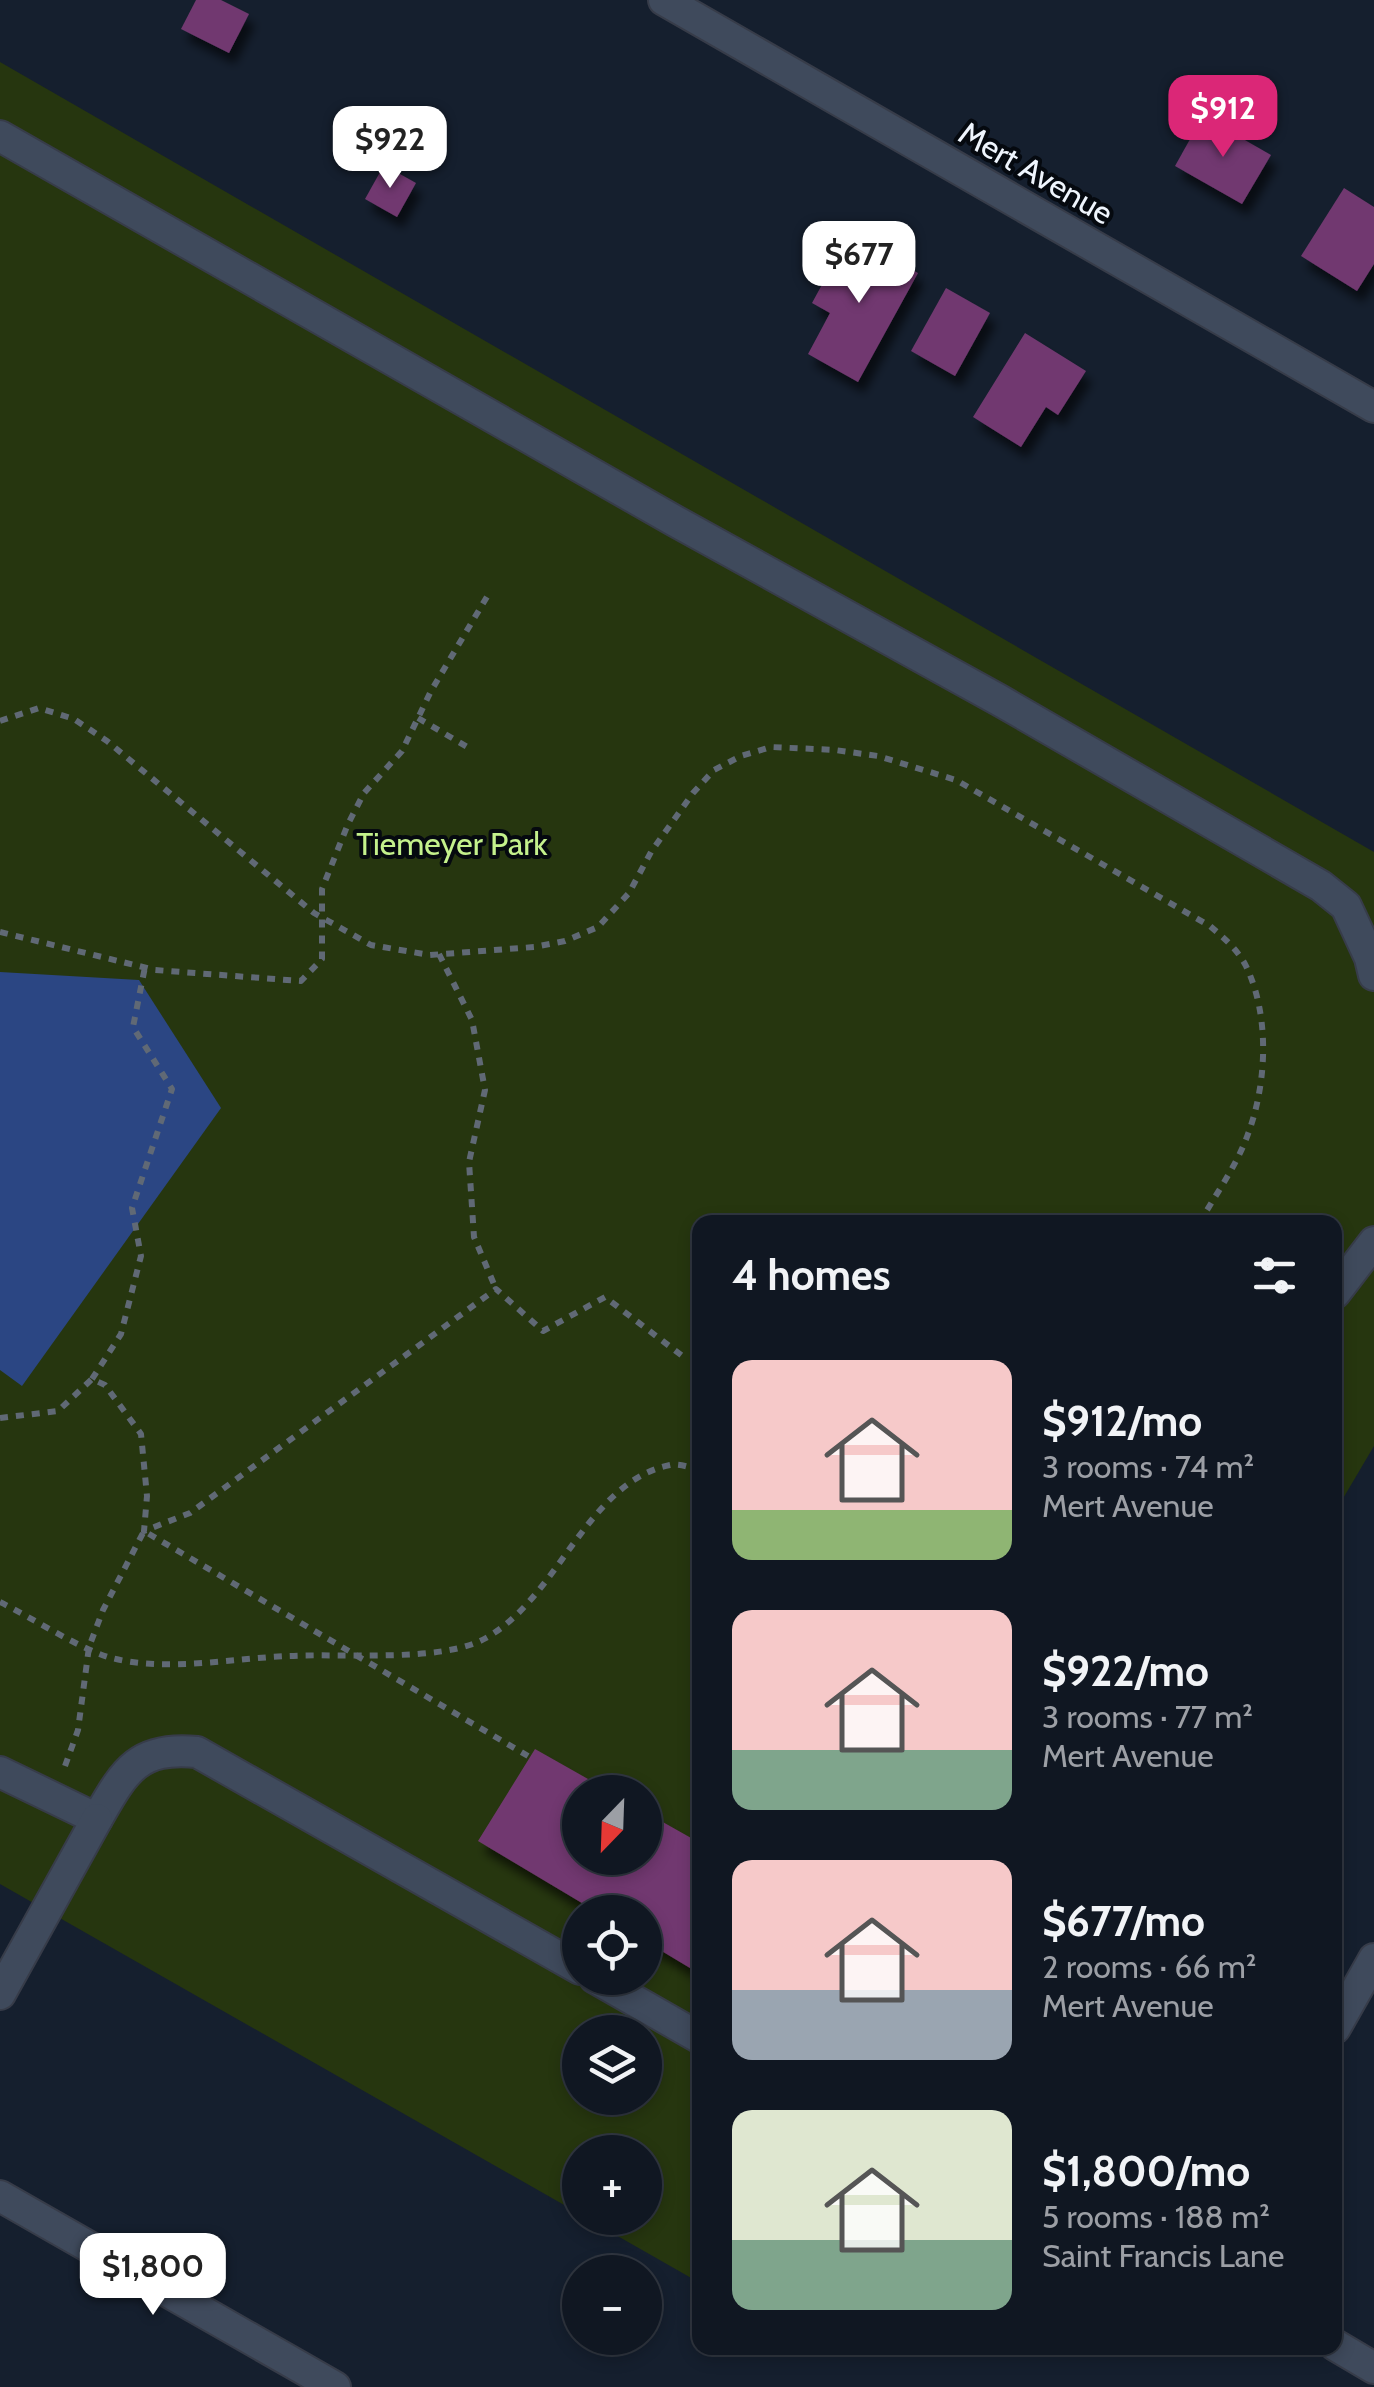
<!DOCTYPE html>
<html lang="en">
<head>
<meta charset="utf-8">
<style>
	body { margin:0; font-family:Cabin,sans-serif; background:#19202a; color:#f1f3f6; height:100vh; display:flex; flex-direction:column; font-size:38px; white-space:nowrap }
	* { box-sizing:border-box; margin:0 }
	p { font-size:32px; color:#9c9fa5 }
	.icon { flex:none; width:55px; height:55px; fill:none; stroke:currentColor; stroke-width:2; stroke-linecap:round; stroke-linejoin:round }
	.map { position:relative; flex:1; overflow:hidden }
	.panel { position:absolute; left:692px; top:1215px; width:650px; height:1140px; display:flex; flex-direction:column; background:#101722; border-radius:20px; box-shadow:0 5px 15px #0003,0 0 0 2px #303640 }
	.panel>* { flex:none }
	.needle { width:65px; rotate:203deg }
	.fabs { position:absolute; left:562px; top:1775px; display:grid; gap:20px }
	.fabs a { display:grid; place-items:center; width:100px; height:100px; border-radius:50%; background:#101722; box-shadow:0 5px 15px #0003,0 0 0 2px #303640; font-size:50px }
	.price { position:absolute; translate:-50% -85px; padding:0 22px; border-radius:20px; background:#fff; color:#222; font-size:32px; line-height:65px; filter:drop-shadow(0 2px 5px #0008) }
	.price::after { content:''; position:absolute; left:50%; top:60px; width:30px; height:22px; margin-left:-15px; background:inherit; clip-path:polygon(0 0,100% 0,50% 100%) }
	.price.current { background:#db2777; color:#fff }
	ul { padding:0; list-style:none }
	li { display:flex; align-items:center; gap:30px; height:250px; padding:0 40px }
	li span { display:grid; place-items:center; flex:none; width:280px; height:200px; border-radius:20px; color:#555 }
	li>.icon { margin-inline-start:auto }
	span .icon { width:120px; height:120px; fill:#fffc; stroke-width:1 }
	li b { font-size:42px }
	h2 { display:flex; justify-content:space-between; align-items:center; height:120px; padding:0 40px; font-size:42px }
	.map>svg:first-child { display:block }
	.green { fill:#26360f; fill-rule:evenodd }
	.water { fill:#2b4683 }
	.building { fill:#71396f; filter:url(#shadow) }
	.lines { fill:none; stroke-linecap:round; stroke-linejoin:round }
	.minor-casing { stroke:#373c49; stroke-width:34 }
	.path { stroke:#606975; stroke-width:6; stroke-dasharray:8 8; stroke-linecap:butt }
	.minor { stroke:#3f4a5c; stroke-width:30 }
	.labels { text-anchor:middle; stroke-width:8; stroke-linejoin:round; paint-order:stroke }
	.street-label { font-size:32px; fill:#eff5fd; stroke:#05090f }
	.park-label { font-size:32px; fill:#c4f18c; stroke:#05090f }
</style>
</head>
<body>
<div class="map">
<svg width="1374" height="2387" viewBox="0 0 1374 2387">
	<defs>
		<filter id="shadow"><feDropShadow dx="6" dy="11" stdDeviation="5" flood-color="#0009"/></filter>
	</defs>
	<rect width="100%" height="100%" fill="#151f2e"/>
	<path class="green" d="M 0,62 L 1374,852 L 1374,1446 L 1335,1512 L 1335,1222 L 700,1222 L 700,2283 L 586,2218 L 645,2218 L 645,2152 L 580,2152 L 580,2214 L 0,1884 ZM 580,1792 L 645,1792 L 645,1858 L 580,1858 ZM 580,1912 L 645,1912 L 645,1978 L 580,1978 ZM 580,2032 L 645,2032 L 645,2098 L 580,2098 Z"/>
	<polygon class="water" points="0,972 139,980 221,1108 22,1386 0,1370"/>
	<g class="building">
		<polygon points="196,0 221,0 249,14 229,53 181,29"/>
		<polygon points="1203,116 1271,155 1242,204 1175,166"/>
		<polygon points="384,165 416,183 397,217 365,199"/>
		<polygon points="1344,188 1374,207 1374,264 1357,291 1301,256"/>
		<polygon points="849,235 918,273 858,382 808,354 830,313 812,303"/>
		<polygon points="946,288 990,313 955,376 911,351"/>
		<polygon points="1025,333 1086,371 1058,415 1046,407 1021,447 973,417"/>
		<polygon points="535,1749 611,1792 580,1792 580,1858 645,1858 645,1812 700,1843 700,1974 645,1941 645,1912 597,1912 478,1841"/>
	</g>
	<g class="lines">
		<defs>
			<g id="minor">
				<polyline points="664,0 1374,407"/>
				<polyline points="0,136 675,521 999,700 1321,886 1346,906 1370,958 1374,975"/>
				<polyline points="1335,1293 1374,1242"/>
				<path d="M 0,1772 L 97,1819 C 124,1772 137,1746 197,1752 L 580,1969"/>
				<polyline points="595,1978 700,2038"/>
				<polyline points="0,1994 97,1819"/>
				<polyline points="1335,2028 1374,1959"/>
				<polyline points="0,2196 335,2387"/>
				<polyline points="1335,2345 1374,2368"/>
			</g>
		</defs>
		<use href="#minor" class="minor-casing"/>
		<g class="path">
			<polyline points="418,718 469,748"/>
			<path d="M 0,721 L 39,708 L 74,719 L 107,741 L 314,913 L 371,945 L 430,955 L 534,947 L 565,941 L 598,927 L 629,893 L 651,852 L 693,793 L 714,770 L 741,756 L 771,747 L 835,750 L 878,756 L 956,780 L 1210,926 C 1224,938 1238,950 1246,966 C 1270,1016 1267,1083 1248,1134 C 1237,1165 1216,1194 1200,1222"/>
			<polyline points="0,932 155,970 301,981 322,959 322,889 348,824 364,793 402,751 431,691 491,590"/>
			<polyline points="439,954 472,1020 485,1090 469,1162 474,1237 496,1289"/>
			<polyline points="92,1379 121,1334 141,1256 132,1208 172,1089 133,1027 145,967"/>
			<polyline points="0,1418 58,1411 92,1379 105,1385 141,1434 147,1496 144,1531 190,1513 496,1289 543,1331 605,1297 685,1358"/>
			<path d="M 0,1602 C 30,1617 79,1648 108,1657 C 164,1673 233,1658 290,1656 C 341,1653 443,1663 486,1638 C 559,1597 587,1482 670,1465 C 679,1463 691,1468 700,1470"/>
			<polyline points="65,1766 78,1730 89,1647 103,1610 144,1531 528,1756"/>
		</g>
		<use href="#minor" class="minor"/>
	</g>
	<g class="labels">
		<g class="street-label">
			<text transform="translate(1036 173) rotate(30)" y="11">Mert Avenue</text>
		</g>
		<g class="park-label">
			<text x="452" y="855">Tiemeyer Park</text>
		</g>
	</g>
</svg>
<div class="fabs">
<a><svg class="needle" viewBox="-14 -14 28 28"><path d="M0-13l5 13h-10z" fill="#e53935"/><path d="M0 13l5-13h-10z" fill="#9c9fa5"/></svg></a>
<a><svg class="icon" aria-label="locate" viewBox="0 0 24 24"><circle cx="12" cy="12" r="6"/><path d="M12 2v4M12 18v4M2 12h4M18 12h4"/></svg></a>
<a><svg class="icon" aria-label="layers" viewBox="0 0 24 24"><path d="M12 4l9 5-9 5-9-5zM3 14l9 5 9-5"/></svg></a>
<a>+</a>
<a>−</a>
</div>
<b class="price current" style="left:1223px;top:160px">$912</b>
<b class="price" style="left:390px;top:191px">$922</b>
<b class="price" style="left:859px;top:306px">$677</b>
<b class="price" style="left:153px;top:2318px">$1,800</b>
<section class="panel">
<h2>4 homes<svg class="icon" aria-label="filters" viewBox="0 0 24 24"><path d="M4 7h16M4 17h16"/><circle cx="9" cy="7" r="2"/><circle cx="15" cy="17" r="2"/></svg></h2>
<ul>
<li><span style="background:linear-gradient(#f6c9c9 75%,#8fb573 0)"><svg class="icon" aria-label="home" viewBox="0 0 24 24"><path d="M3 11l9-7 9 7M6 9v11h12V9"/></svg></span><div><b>$912/mo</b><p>3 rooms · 74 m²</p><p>Mert Avenue</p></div></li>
<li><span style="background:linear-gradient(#f6c9c9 70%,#7fa58c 0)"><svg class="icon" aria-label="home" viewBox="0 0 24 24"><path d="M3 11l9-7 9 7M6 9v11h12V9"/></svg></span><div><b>$922/mo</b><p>3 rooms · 77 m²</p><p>Mert Avenue</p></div></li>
<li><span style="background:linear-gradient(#f6c9c9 65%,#9aa5b1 0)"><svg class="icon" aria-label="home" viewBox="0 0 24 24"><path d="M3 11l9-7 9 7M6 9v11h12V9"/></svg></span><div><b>$677/mo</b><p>2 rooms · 66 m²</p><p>Mert Avenue</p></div></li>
<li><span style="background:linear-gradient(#dfe7d0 65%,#7fa58c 0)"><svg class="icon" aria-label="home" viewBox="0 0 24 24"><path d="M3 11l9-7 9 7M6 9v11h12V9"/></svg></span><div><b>$1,800/mo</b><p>5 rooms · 188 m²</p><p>Saint Francis Lane</p></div></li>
</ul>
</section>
</div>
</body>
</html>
